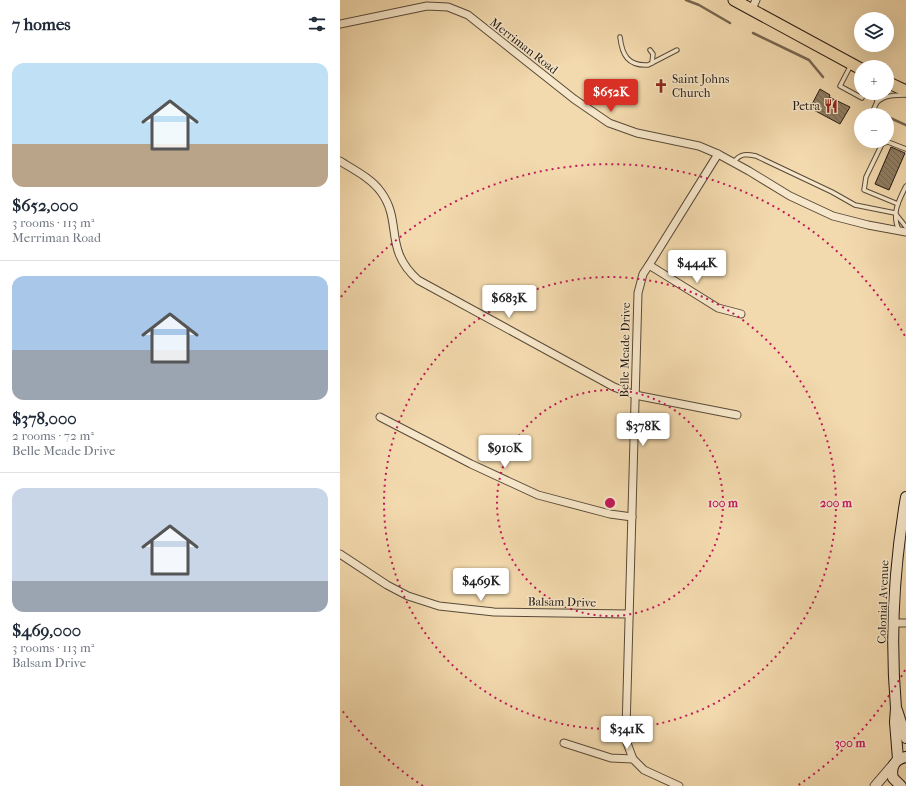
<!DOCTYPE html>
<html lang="en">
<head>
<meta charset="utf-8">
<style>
	body { margin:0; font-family:"IM FELL French Canon",serif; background:#f6f6f7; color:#1f2937; height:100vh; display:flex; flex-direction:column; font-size:15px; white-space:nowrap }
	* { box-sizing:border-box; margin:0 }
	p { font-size:13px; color:#747a83 }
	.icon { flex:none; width:22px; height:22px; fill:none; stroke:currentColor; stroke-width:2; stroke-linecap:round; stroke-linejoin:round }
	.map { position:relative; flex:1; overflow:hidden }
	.panel { display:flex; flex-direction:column; background:#fff; width:340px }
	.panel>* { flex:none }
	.buttons { position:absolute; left:514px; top:12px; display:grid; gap:8px }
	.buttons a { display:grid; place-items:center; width:40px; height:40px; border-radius:50%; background:#fff; box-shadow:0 4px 16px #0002; font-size:20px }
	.price { position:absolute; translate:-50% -34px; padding:0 9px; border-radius:4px; background:#fff; color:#222; font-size:13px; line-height:26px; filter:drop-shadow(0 1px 2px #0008) }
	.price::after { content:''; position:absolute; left:50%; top:24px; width:12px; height:9px; margin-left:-6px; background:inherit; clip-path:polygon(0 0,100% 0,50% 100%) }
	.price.active { background:#d93025; color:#fff }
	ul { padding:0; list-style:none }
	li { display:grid; align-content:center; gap:8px; height:212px; padding:0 12px }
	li+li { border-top:1px solid #e0e1e3 }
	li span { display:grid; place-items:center; height:124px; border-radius:12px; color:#555 }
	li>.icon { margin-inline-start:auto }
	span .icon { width:72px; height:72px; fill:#fffc; stroke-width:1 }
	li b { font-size:17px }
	h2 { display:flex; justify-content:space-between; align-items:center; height:48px; padding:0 12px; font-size:17px }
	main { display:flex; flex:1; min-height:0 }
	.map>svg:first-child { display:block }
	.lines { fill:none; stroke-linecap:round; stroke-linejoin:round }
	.stream { stroke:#766650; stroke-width:2.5 }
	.building { fill:url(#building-back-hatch); stroke:#241a12 }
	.service-casing { stroke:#584a39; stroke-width:5.5 }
	.minor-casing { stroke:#584a39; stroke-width:9 }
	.tertiary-casing { stroke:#584a39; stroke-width:11 }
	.secondary-casing { stroke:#241a12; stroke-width:12 }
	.primary-casing { stroke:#241a12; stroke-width:13 }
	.service { stroke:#f7e7ca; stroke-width:3.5 }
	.minor { stroke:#f7e7ca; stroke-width:7 }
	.tertiary { stroke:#f7e7ca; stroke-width:9 }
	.secondary { stroke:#f7e7ca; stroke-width:10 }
	.primary { stroke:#f3daae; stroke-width:11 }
	.ring { fill:none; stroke:#c2185b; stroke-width:2; stroke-dasharray:2 4 }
	.labels { text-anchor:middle; stroke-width:3; stroke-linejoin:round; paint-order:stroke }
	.street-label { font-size:12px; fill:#241a12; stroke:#f7e7ca }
	.poi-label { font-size:12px; fill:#241a12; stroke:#f7e7ca; text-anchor:start }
	.centre { fill:#c2185b; stroke:#f7e7ca; stroke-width:2 }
	.ring-label { font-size:12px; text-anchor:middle; font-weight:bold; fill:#c2185b; stroke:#f7e7ca; stroke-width:3; stroke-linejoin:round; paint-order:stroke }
</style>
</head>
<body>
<main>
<section class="panel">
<h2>7 homes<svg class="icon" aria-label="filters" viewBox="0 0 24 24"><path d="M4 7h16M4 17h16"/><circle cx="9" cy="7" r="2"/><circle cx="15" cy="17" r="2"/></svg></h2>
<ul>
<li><span style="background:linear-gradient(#bfe0f5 65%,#b9a48a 0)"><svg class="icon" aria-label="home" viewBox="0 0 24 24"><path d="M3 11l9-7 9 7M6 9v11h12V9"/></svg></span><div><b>$652,000</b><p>3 rooms · 113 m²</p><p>Merriman Road</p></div></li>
<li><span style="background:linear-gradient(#a9c7e8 60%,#9aa5b1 0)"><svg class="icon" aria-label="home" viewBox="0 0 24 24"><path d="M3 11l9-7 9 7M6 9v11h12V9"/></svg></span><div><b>$378,000</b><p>2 rooms · 72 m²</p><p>Belle Meade Drive</p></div></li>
<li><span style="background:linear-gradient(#c9d6e8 75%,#9aa5b1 0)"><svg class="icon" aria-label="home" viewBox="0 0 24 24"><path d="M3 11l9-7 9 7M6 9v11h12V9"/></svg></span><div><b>$469,000</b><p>3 rooms · 113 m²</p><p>Balsam Drive</p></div></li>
</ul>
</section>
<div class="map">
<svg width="566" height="786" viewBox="0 0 566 786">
	<defs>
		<pattern id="building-back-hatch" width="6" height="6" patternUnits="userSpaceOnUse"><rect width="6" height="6" fill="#907e63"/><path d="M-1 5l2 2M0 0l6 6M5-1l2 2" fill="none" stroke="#756650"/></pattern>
	</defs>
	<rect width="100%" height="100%" fill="#f3daae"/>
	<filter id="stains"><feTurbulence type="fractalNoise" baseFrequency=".005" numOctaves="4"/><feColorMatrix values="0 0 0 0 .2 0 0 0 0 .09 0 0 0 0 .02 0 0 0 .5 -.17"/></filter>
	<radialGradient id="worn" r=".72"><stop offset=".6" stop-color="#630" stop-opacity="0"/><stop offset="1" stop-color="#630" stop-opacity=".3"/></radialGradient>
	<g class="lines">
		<g class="stream">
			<polyline points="346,0 359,5 390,23"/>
			<polyline points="413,33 469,60 483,77"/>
			<polyline points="548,117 566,125"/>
		</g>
	</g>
	<g class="building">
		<polygon points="480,89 490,95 489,97 510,107 500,124 470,108"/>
		<polygon points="551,147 565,153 549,190 535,184"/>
	</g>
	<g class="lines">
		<defs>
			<g id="service">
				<path d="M 280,37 C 282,55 288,66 308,65 L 337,50"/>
				<polyline points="310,50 313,54 312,63"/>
				<polyline points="511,65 500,86 522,98"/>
				<path d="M 537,102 C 546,95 555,95 566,95"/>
				<polyline points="531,115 537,102 537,93"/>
				<polyline points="535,141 542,144 548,142 566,149"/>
				<polyline points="542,144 526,177 524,190 558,204"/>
				<path d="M 394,162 C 400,153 407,154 416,156 L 492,192 L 515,205 L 555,213 L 566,227"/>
				<path d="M 559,230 C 551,214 559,200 566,186"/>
			</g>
			<g id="minor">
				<polyline points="412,9 416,0"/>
				<polyline points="0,24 87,6 108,7 128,15 234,99 269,123 297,133 359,146 378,154 409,171 450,196 493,216 528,225 566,232"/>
				<path d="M 0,161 C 14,170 31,178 41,192 C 63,222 43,249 78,280 L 274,387 L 295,395 L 397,415"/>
				<polyline points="309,265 378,308 401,314"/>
				<polyline points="40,417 131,464 198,495 270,514 292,517"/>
				<polyline points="0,554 47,585 68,596 99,606 154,612 289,614"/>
				<polyline points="554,623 566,623"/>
				<polyline points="224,743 271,758 293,759 304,770 339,786"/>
				<polyline points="293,759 287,743 286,730 298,293 303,274 309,265 378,154"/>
			</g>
			<polyline id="tertiary" points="535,786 553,765"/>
			<g id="secondary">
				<polyline points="557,710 566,738"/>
				<path d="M 558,759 L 555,722 L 556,708 C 550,638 554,566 566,497"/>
				<path d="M 561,786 L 553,778 C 550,767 555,759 566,757"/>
			</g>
			<g id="primary">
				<polyline points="394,0 521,69"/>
				<polyline points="547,82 566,91"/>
			</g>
		</defs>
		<use href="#service" class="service-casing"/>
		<use href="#minor" class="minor-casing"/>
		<use href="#tertiary" class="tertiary-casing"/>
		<use href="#secondary" class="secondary-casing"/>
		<use href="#primary" class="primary-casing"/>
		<use href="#service" class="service"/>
		<use href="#minor" class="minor"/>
		<use href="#tertiary" class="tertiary"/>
		<use href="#secondary" class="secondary"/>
		<use href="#primary" class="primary"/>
	</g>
	<g class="ring">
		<circle cx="270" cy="503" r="113"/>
		<circle cx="270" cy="503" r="226"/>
		<path d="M565 670A339 339 0 0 1 457 786M83 786A339 339 0 0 1 1 709M1 297A339 339 0 0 1 565 336"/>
	</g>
	<defs>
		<symbol id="church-bare" viewBox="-9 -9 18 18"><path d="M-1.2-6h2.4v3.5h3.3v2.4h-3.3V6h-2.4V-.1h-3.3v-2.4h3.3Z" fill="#8f2418" stroke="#f7e7ca" stroke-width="2.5" paint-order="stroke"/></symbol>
		<symbol id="restaurant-bare" viewBox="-9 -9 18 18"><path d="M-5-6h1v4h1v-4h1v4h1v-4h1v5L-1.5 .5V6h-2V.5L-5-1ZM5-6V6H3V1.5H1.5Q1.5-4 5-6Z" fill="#8f2418" stroke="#f7e7ca" stroke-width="2.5" paint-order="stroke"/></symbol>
	</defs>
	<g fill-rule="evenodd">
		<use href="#church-bare" x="311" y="76" width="20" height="20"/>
		<use href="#restaurant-bare" x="481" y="96" width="20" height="20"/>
	</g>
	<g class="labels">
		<g class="street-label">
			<text transform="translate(184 46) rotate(38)" y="4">Merriman Road</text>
			<text transform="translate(285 350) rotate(-89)" y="4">Belle Meade Drive</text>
			<text transform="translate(222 602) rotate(1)" y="4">Balsam Drive</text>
			<text transform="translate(543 602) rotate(-88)" y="4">Colonial Avenue</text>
		</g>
		<g class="poi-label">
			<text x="332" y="83">Saint Johns<tspan x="332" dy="14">Church</tspan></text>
			<text x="480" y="110" text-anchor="end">Petra</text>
		</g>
	</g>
	<circle cx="270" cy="503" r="6" class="centre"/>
	<g class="ring-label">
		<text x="383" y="507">100 m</text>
		<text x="496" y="507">200 m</text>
		<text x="510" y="747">300 m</text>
	</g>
	<rect width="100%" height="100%" filter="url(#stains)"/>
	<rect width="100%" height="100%" fill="url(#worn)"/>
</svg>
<div class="buttons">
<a><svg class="icon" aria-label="layers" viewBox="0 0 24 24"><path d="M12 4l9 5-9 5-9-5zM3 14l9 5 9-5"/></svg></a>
<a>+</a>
<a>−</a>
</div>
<b class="price active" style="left:271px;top:113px">$652K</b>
<b class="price" style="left:357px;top:284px">$444K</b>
<b class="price" style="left:169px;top:319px">$683K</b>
<b class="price" style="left:303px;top:447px">$378K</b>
<b class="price" style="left:165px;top:469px">$910K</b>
<b class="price" style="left:141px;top:602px">$469K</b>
<b class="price" style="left:287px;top:750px">$341K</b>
</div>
</main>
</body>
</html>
